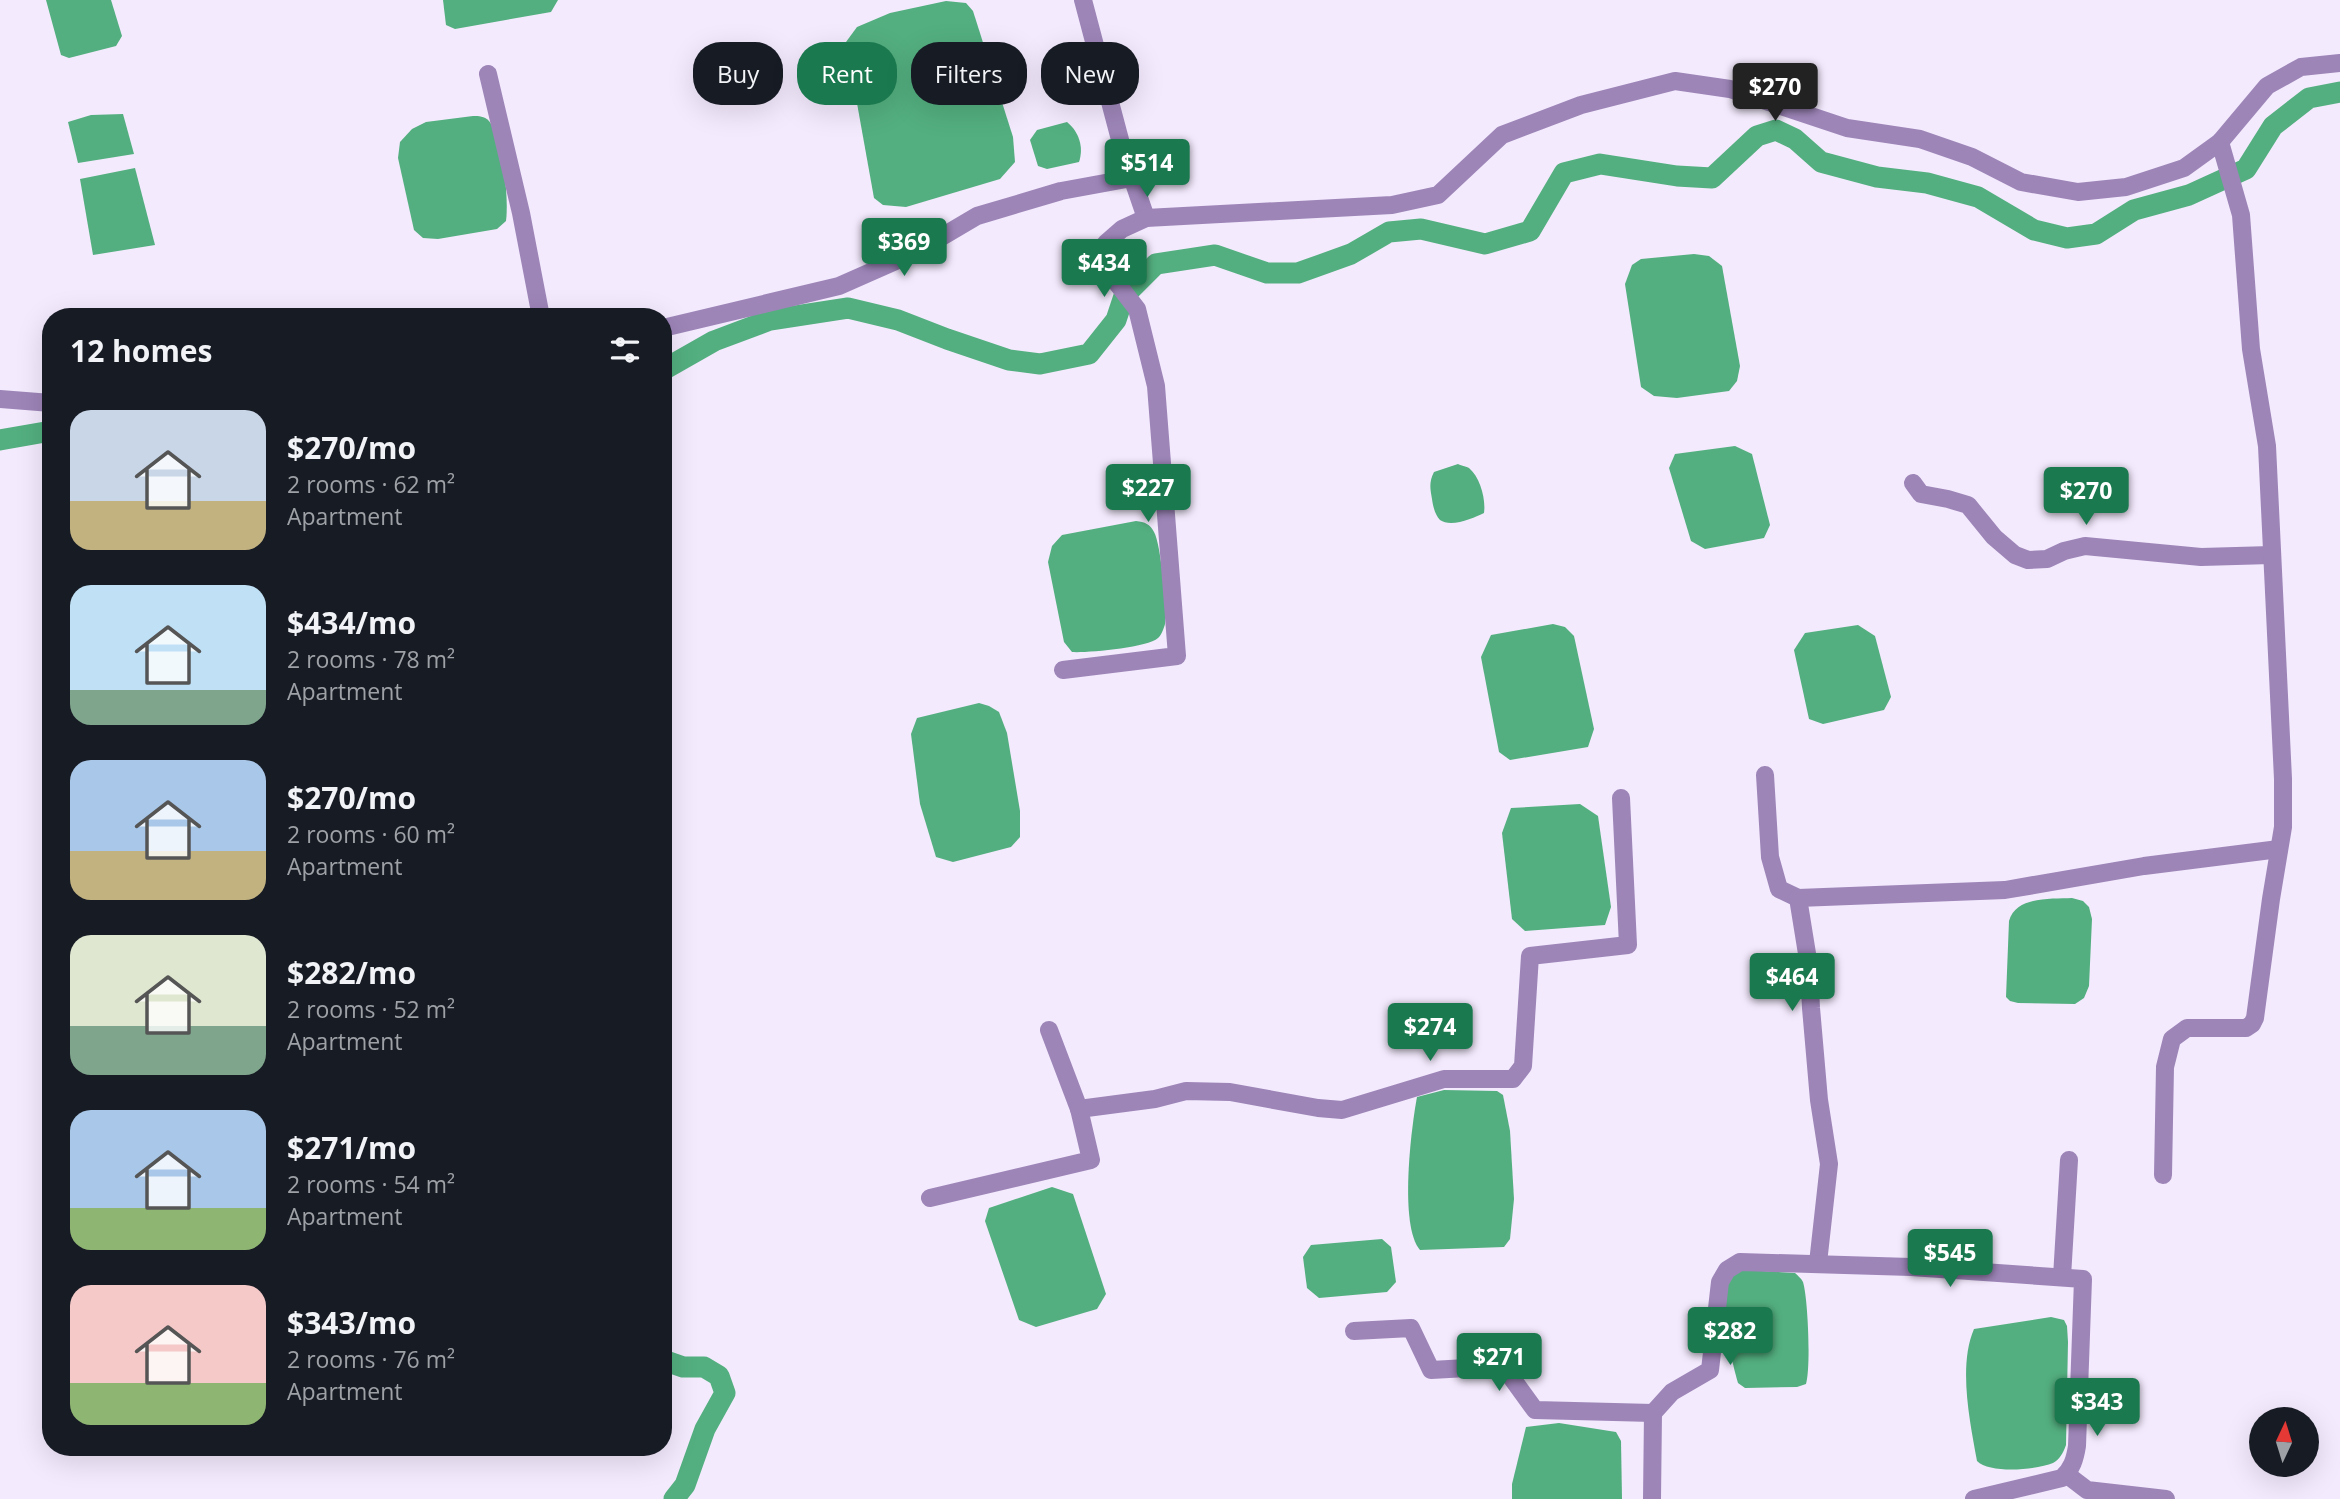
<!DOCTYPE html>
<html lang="en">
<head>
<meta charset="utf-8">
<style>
	body { margin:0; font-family:"Open Sans",sans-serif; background:#20242c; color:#f1f3f6; height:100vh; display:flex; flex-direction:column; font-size:26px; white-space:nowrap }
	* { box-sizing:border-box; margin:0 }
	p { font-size:23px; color:#9ea1a6 }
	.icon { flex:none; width:38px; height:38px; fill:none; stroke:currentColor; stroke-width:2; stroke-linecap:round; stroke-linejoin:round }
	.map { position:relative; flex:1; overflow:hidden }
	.panel { position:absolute; left:42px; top:308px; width:630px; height:1148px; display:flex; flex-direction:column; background:#171b24; border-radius:28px; box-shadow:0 7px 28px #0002 }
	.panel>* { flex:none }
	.banner { position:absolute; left:693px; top:42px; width:665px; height:63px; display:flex; gap:14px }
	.needle { width:46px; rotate:4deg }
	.buttons { position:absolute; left:2249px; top:1407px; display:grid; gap:14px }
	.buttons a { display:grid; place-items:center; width:70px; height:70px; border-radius:50%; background:#171b24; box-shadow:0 7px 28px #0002; font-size:35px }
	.price { position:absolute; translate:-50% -60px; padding:0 16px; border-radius:7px; background:#1b794f; color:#fff; font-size:23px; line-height:46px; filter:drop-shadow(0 2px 4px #0008) }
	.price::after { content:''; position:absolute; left:50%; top:42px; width:21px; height:16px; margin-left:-10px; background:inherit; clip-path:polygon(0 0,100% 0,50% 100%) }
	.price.on { background:#222; color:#fff }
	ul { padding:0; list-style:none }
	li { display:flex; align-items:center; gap:21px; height:175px; padding:0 28px }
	li span { display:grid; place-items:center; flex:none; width:196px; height:140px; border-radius:21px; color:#555 }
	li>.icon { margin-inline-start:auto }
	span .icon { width:84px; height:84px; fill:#fffc; stroke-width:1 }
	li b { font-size:30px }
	h2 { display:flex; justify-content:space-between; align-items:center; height:84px; padding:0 28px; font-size:30px }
	.tag { padding:0 24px; border-radius:28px; background:#171b24; box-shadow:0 7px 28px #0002; font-size:24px; line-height:63px }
	.tag.on { background:#1b794f; color:#fff }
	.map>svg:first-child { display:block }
	.water { fill:#53af7f }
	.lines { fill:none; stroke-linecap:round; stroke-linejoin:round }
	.canal { stroke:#53af7f; stroke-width:21 }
	.minor { stroke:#9d85b8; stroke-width:18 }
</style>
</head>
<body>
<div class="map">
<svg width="2340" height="1499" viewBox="0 0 2340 1499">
	<rect width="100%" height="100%" fill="#f3eafd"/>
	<g class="water">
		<polygon points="46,0 111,0 122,36 116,46 69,58 61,55"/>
		<polygon points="443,0 558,0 551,12 455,29 446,25"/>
		<polygon points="946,1 966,3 973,11 1013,137 1015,162 1000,179 906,207 883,205 874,198 846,42 857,27 890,13"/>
		<polygon points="123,114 134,154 78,163 68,122 91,115"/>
		<path d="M 473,116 C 479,116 484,116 489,121 C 503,137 509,200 506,221 L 497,229 L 438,239 L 423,238 L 414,230 L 398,158 L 400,142 L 412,129 L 426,122 Z"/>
		<path d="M 1067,122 C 1079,132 1084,147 1079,162 L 1047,169 L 1038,166 L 1030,140 L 1037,130 Z"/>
		<polygon points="135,168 155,245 93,255 80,179"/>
		<polygon points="1694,254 1709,256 1722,266 1740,366 1737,381 1729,391 1677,398 1654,396 1641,387 1625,284 1632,265 1641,259"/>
		<polygon points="1735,446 1752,454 1770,525 1764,538 1705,549 1691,541 1669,468 1675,454"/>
		<path d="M 1458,464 C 1460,465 1467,467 1469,468 C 1480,477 1486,499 1484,513 C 1474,518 1451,528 1440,520 C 1435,515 1433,506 1432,499 C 1430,488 1429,482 1434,472 Z"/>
		<path d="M 1136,521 C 1145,522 1150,524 1154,532 C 1161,544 1167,609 1165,624 C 1164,628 1161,636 1158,638 C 1147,648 1086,653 1072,652 L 1064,642 L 1048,562 L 1052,546 L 1062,535 Z"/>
		<polygon points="1553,624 1565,627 1574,636 1594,729 1588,747 1510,760 1499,752 1481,657 1491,635"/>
		<polygon points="1858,625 1875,636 1891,697 1884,710 1823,724 1809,719 1794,650 1805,633"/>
		<polygon points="979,703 989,706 999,712 1007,733 1020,811 1020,837 1011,847 953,862 936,857 920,804 911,734 917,718"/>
		<polygon points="1580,804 1598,816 1611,907 1605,925 1525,931 1512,919 1502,833 1511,808"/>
		<path d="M 2072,898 L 2083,901 L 2089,907 L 2092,919 L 2089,986 L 2084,998 L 2075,1004 L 2018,1003 L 2010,1001 L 2006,997 L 2009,921 C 2016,896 2051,899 2072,898 Z"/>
		<path d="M 1444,1090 L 1497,1091 L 1503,1095 L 1510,1131 L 1514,1199 L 1510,1239 L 1504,1247 L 1420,1250 C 1399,1226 1411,1129 1417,1097 Z"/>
		<polygon points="1052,1187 1073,1194 1106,1294 1097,1309 1036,1327 1019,1320 985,1221 989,1208"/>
		<polygon points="1382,1239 1391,1247 1396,1282 1387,1292 1319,1298 1307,1288 1303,1257 1311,1245"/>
		<path d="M 1745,1270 L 1795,1273 C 1798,1276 1801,1278 1803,1282 C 1808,1298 1811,1368 1806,1384 L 1797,1387 L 1745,1388 L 1738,1383 C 1730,1354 1716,1298 1733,1272 Z"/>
		<path d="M 2051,1317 L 2064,1320 L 2067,1326 L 2068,1342 L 2066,1445 C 2063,1453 2060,1459 2053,1463 C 2036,1470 1990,1474 1977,1461 C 1970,1422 1958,1366 1974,1329 Z"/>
		<polygon points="1559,1423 1616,1432 1621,1441 1622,1499 1512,1499 1512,1484 1526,1427"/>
	</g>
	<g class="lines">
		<g class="canal">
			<polyline points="663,370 714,341 770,320 848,308 898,320 947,339 1009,360 1040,364 1089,354 1116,320 1124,296 1156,264 1215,255 1267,273 1298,273 1351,254 1389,232 1421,229 1485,244 1530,231 1564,173 1600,164 1677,176 1712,178 1757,136 1776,130 1795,139 1821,162 1877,177 1927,183 1978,197 2034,230 2067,238 2096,234 2134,210 2189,195 2246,169 2273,126 2309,98 2340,92"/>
			<polyline points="0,440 51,431"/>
			<polyline points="663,1360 683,1367 704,1367 719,1376 725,1393 705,1429 685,1485 674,1499"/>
		</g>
		<g class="minor">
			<polyline points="1083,0 1123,151 1146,218"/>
			<polyline points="488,74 521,213 541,317"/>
			<polyline points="663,328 839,286 916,252 977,216 1061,191 1132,178"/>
			<polyline points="0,399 51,403"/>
			<polyline points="1913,483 1921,494 1948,499 1968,505 1994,537 2015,555 2028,560 2047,559 2064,551 2085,546 2201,557 2271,555"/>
			<polyline points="1063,670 1177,656 1156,386 1137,309 1102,264 1106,243 1122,229 1146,218 1392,205 1438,195 1502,135 1581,105 1675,81 1730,89 1847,128 1920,139 1972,157 2021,182 2078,192 2126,187 2184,168 2220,142 2267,86 2301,67 2340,63"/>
			<polyline points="1765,775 1770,857 1779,889 1798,898 1809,966 1811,1008 1819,1100 1829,1164 1818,1263"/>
			<polyline points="1798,898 2005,890 2144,866 2279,849"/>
			<polyline points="1049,1030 1079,1109 1155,1099 1186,1091 1230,1092 1318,1108 1342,1110 1444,1079 1513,1079 1523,1066 1530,956 1628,945 1621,798"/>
			<polyline points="2163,1175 2165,1067 2172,1039 2187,1028 2246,1028 2252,1024 2255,1018 2271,899 2283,827 2283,779 2267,446 2251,349 2241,215 2220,142"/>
			<polyline points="930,1198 1091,1160 1079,1109"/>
			<polyline points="2062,1277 2069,1160"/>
			<polyline points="1354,1331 1411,1328 1431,1370 1503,1366 1535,1410 1653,1413"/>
			<polyline points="2066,1474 2087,1490 2166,1499"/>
			<path d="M 1652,1499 L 1653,1413 L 1672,1392 L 1710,1370 L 1720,1282 L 1727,1270 L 1740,1262 L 1911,1267 L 2083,1279 L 2077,1446 C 2075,1459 2072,1469 2062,1478 L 1974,1499"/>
		</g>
	</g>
</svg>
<div class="buttons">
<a><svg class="needle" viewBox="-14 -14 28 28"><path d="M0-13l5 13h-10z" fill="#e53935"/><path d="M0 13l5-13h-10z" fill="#9ea1a6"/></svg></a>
</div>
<b class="price on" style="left:1775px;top:123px">$270</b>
<b class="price" style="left:1147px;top:199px">$514</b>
<b class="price" style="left:904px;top:278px">$369</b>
<b class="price" style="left:1104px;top:299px">$434</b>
<b class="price" style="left:1148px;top:524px">$227</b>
<b class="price" style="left:2086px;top:527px">$270</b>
<b class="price" style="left:1792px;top:1013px">$464</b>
<b class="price" style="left:1430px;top:1063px">$274</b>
<b class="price" style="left:1950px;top:1289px">$545</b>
<b class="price" style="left:1730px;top:1367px">$282</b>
<b class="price" style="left:1499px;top:1393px">$271</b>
<b class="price" style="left:2097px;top:1438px">$343</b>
<div class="banner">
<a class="tag">Buy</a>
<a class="tag on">Rent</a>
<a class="tag">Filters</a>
<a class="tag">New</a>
</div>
<section class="panel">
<h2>12 homes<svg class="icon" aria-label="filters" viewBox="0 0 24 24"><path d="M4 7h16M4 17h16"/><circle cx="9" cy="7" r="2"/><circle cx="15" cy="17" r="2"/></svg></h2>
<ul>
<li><span style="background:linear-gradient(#c9d6e8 65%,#c2b280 0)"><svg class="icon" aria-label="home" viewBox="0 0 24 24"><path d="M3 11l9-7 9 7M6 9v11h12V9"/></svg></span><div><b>$270/mo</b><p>2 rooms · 62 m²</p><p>Apartment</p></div></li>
<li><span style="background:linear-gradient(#bfe0f5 75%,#7fa58c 0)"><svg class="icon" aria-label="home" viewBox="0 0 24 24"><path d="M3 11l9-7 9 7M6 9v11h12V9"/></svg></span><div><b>$434/mo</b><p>2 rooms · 78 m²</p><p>Apartment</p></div></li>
<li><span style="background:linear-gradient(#a9c7e8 65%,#c2b280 0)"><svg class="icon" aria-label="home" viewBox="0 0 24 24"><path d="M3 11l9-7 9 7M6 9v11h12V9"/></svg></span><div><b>$270/mo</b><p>2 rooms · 60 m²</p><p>Apartment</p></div></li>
<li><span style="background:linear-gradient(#dfe7d0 65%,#7fa58c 0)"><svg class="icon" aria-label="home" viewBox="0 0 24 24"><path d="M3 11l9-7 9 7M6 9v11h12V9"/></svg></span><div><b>$282/mo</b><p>2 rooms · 52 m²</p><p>Apartment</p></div></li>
<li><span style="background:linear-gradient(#a9c7e8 70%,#8fb573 0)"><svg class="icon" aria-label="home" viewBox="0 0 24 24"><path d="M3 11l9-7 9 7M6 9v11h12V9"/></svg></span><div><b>$271/mo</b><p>2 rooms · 54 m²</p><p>Apartment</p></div></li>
<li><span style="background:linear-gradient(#f6c9c9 70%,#8fb573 0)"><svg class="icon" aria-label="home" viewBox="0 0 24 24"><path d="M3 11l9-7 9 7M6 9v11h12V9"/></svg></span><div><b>$343/mo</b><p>2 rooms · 76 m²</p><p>Apartment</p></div></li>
</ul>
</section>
</div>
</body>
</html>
